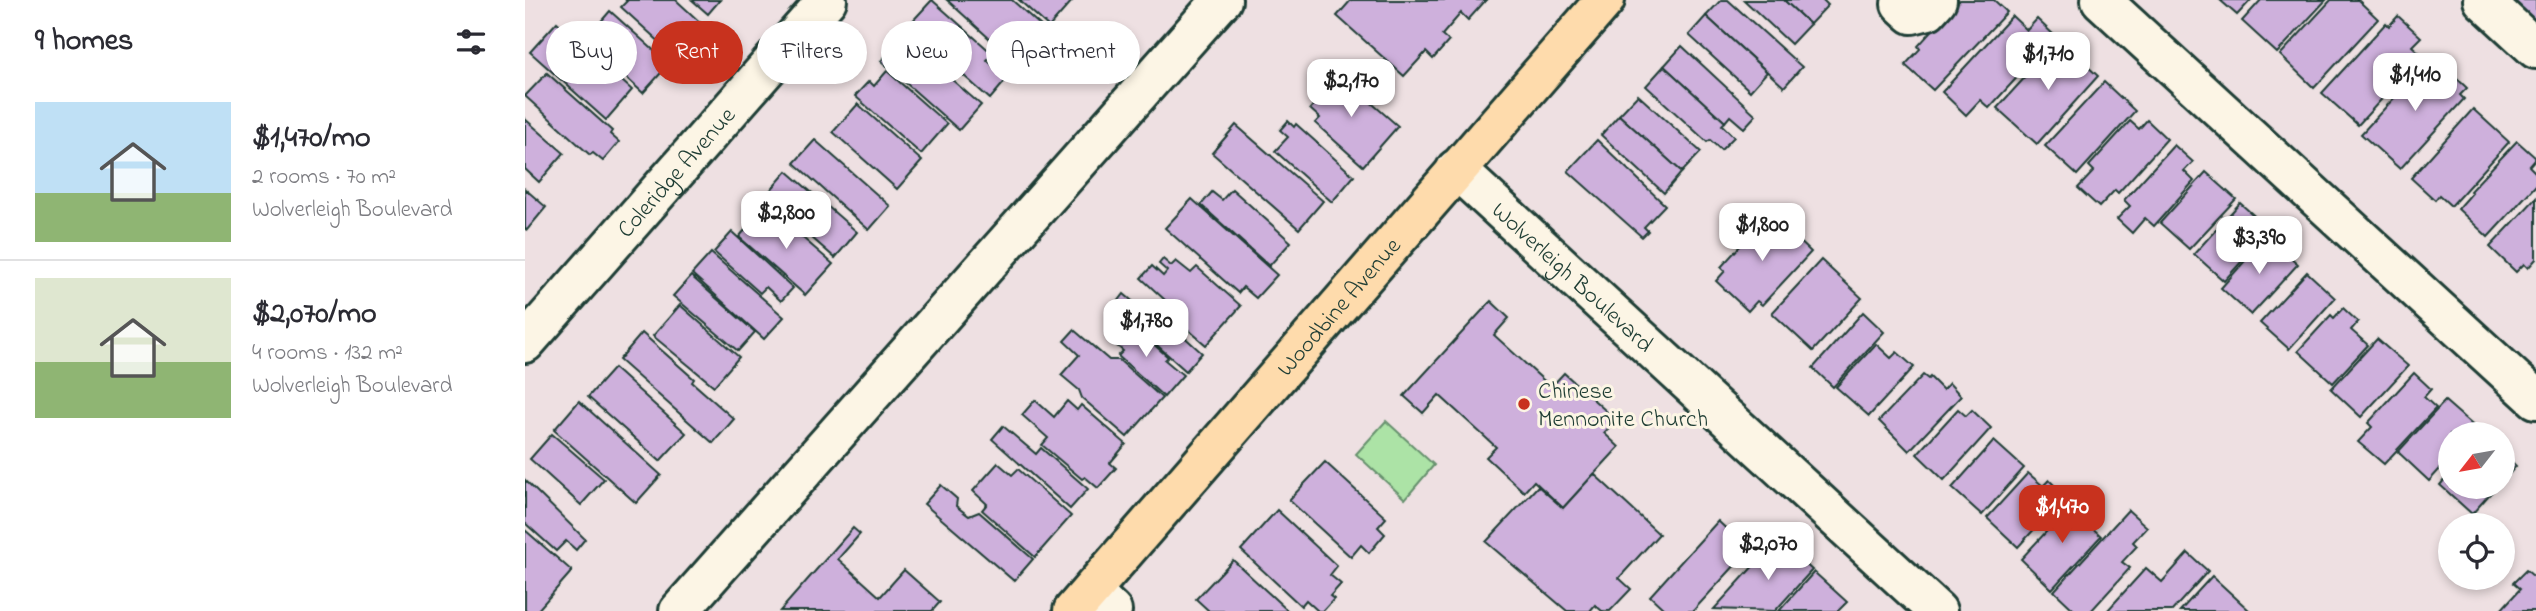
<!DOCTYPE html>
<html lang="en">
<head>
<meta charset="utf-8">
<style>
	body { margin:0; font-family:"Indie Flower",sans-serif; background:#f7f7f7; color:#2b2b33; height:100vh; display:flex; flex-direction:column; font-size:26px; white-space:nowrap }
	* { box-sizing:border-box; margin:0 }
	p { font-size:23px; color:#7c7c81 }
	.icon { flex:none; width:38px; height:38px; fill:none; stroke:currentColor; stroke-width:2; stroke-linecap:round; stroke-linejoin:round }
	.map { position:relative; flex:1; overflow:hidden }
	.side { display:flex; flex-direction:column; background:#fff; width:525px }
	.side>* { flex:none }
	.guide { position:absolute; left:21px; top:21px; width:665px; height:63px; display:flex; gap:14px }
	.needle { width:46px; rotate:239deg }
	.tools { position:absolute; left:1913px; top:422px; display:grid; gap:14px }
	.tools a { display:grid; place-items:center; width:77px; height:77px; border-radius:50%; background:#fff; box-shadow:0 4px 10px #0003; font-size:35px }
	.price { position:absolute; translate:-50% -60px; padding:0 16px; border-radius:14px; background:#fff; color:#222; font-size:23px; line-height:46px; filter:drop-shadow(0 2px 4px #0008) }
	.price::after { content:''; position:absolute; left:50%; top:42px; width:21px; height:16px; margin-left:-10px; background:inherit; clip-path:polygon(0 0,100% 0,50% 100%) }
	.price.current { background:#c8321e; color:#fff }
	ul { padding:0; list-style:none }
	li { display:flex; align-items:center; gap:21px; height:175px; padding:0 35px }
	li+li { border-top:2px solid #e1e1e2 }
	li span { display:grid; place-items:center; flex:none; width:196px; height:140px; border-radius:0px; color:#555 }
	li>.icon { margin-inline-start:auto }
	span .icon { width:84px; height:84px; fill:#fffc; stroke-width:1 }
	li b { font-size:30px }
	h2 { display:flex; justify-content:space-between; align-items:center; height:84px; padding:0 35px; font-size:30px }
	.chip { padding:0 24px; border-radius:32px; background:#fff; box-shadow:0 4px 10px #0003; font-size:24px; line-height:63px }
	.chip.current { background:#c8321e; color:#fff }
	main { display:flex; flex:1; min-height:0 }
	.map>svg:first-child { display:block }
	.green { fill:#ace3a6; stroke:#66906d; stroke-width:2 }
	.building { fill:#ceb0dc; stroke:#1f3d34; stroke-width:2 }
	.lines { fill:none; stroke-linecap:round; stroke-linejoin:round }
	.minor-casing { stroke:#1f3d34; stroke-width:44 }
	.major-casing { stroke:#1f3d34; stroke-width:44 }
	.minor { stroke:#fcf5e5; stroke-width:38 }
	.major { stroke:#fedbac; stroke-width:38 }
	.poi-dot { fill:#c8321e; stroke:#fcf5e5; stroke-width:2.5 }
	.labels { text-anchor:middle; stroke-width:6; stroke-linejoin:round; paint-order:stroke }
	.street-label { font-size:24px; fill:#1f3d34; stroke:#fcf5e5 }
	.poi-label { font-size:24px; fill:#1f3d34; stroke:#fcf5e5; text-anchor:start }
</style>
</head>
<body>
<main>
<section class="side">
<h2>9 homes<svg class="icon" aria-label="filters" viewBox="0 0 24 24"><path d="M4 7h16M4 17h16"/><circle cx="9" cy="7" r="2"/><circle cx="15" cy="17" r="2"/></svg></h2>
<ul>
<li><span style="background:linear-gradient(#bfe0f5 65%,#8fb573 0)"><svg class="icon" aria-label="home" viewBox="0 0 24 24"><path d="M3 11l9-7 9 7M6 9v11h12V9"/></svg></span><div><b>$1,470/mo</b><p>2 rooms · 70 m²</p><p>Wolverleigh Boulevard</p></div></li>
<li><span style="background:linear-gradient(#dfe7d0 60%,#8fb573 0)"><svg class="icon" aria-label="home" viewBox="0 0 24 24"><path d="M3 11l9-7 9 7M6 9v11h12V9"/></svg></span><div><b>$2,070/mo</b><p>4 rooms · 132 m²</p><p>Wolverleigh Boulevard</p></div></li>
</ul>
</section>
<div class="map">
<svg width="2011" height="611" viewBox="0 0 2011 611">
	<rect width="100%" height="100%" fill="#eee0e2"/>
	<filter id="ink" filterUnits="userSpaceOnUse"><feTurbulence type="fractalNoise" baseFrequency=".0143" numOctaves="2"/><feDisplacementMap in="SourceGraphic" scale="14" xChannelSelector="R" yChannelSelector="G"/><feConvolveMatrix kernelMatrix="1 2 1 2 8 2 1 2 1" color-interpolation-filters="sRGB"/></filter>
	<g filter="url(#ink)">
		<polygon class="green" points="861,421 909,465 880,499 831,454"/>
		<g class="building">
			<polygon points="100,0 151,0 177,24 149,55 96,7 102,1"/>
			<polygon points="167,0 195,0 183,14"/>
			<polygon points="407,0 468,54 462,60 482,79 465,99 383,26"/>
			<polygon points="422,0 487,0 516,26 487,59"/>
			<polygon points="494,0 548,0 524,27"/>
			<polygon points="826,0 961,0 943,20 936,13 917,35 924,41 908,59 901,52 879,76 812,16"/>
			<polygon points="1196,0 1203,0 1277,67 1259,87 1181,16"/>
			<polygon points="1219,0 1259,0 1285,24 1266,44"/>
			<polygon points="1259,0 1298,0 1303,5 1285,24"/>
			<polygon points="1435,0 1469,0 1482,12 1408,90 1380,65 1395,49 1393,46"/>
			<polygon points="1695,0 1726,0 1712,15"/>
			<polygon points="1736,0 1801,0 1752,53 1717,21"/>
			<polygon points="1806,0 1833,0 1853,19 1789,88 1755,55"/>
			<polygon points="1991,0 2011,0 2011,23 1989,3"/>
			<polygon points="85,11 144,64 118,93 60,40"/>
			<polygon points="1181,16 1242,72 1225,91 1164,35"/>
			<polygon points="1487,16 1502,30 1512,19 1530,36 1464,108 1455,100 1441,115 1417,92"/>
			<polygon points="1873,16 1896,37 1887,46 1897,55 1833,125 1797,93 1861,23 1864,26"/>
			<polygon points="32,22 107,90 81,120 5,52"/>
			<polygon points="378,37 456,105 434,130 356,61"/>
			<polygon points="1534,40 1573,76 1512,144 1472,108"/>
			<polygon points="1157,46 1231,115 1219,128 1205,116 1200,122 1139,66"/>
			<polygon points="1911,59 1942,88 1935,95 1939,99 1875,169 1836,134 1902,62 1906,65"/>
			<polygon points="1139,66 1200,122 1197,125 1209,137 1196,150 1185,140 1182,142 1121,86"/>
			<polygon points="362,71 422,124 396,154 330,96 344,81 349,86"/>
			<polygon points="798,71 819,90 825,84 873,126 838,166 790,123 795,118 785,109 799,93 787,83"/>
			<polygon points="22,73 87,131 85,134 94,142 78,161 68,153 65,155 0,96"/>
			<polygon points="1579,82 1610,111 1552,175 1520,146"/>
			<polygon points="1113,95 1176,152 1157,172 1094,115"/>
			<polygon points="333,104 397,161 372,189 308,132"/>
			<polygon points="1948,109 1984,142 1926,206 1914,195 1910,200 1886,178"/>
			<polygon points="1094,115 1157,172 1139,193 1076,135"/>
			<polygon points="0,119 39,153 14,182 0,169"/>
			<polygon points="1622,120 1642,139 1593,193 1590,190 1574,207 1553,188 1569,171 1564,166 1605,121 1614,129"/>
			<polygon points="763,121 769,127 771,124 829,176 807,202 750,151 763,137 755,130"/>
			<polygon points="711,125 798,201 774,229 687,153"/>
			<polygon points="290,140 365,206 344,230 269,163"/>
			<polygon points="1072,140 1140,205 1119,227 1123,231 1117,237 1043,171"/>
			<polygon points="1992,141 2011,158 2004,166 2011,173 2011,185 1963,237 1933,209 1947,193 1945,191"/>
			<polygon points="1649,145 1668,162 1659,171 1669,181 1629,226 1620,218 1607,233 1592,219 1605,206 1599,200"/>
			<polygon points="262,171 332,232 310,258 246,202 250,198 244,192"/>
			<polygon points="1681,172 1711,199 1664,249 1635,223"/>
			<polygon points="0,189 21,207 2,230 0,229"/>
			<polygon points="707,189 766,242 744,266 676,205 687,192 697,200"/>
			<polygon points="2011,198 2011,259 2003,268 1999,264 1991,272 1965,247"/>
			<polygon points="667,199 752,275 731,298 718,287 713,293 640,228"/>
			<polygon points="1715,203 1745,230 1699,281 1669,254"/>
			<polygon points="241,206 308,264 280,295 214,237"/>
			<polygon points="1245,213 1286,252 1237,305 1232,301 1223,311 1191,281 1200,271 1196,267"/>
			<polygon points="207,232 268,288 256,301 241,287 235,293 189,252"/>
			<polygon points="1742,236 1773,264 1726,315 1696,288"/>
			<polygon points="186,253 259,317 239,339 167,274"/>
			<polygon points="638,259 646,266 651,261 666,273 672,267 716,306 681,345 635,305 640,300 616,278 627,266 638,276 642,271 634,264"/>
			<polygon points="1296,260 1337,298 1288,351 1247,313"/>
			<polygon points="1782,272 1810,298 1764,349 1735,323"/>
			<polygon points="166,276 230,332 213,351 148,296"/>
			<polygon points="599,294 626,317 631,311 677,353 661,371 589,307"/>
			<polygon points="966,301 984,318 969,335 1026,387 1039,373 1091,420 1079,433 1094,447 1038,508 1009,481 999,492 961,457 971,447 914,395 898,413 879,396"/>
			<polygon points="155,305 214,357 189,386 128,336"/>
			<polygon points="1818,308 1833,322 1826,330 1843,345 1808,383 1773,351 1806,315 1809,318"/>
			<polygon points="1338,312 1359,332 1308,387 1288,368"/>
			<polygon points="601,320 643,357 640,360 658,375 639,397 593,356 598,351 584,339"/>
			<polygon points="549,330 584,360 594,360 637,398 602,437 557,398 554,390 536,375 554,355 539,341"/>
			<polygon points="117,333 169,379 167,382 209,419 188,443 94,360"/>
			<polygon points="1852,339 1883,366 1836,417 1806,389"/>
			<polygon points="1351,344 1366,358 1372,352 1389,367 1344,416 1311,387"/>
			<polygon points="89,368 161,433 135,461 63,397"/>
			<polygon points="1889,373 1906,389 1899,397 1911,408 1859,464 1833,442 1847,427 1843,423"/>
			<polygon points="1398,375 1403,379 1405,377 1418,390 1424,383 1436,396 1384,451 1354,421"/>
			<polygon points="510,400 529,417 542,401 552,410 556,405 601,444 585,463 591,468 573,488 560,477 557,479 517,445 523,438 497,415"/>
			<polygon points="54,401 136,475 111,503 29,430"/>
			<polygon points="1920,401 1952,429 1948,434 1925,434 1925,458 1904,481 1873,452"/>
			<polygon points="1433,409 1441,416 1447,410 1466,428 1419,480 1392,454"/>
			<polygon points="478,426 511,454 516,448 563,489 545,509 467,439"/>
			<polygon points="27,434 79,479 56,505 5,459"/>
			<polygon points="1469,441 1499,468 1457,515 1427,488"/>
			<polygon points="1978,453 1991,466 1978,481"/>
			<polygon points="800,462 861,518 853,527 860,534 844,553 836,545 826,557 764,500"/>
			<polygon points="473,463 487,475 493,469 546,516 510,557 457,510 462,504 448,491"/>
			<polygon points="1503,473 1518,486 1524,480 1537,493 1533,498 1536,500 1493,547 1462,518"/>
			<polygon points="1925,473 1925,486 1972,486 1947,514 1915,485"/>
			<polygon points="1069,474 1134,534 1094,578 1106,589 1085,611 1077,611 1070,605 1065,611 1042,611 961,542 1013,486 1038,508"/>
			<polygon points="0,480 60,539 51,550 41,541 31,551 0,523"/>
			<polygon points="416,485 432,499 431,506 444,516 454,512 508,559 489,581 399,504"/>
			<polygon points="1555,501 1569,514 1562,523 1576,536 1527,589 1496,559 1544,507 1546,510"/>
			<polygon points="752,510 812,566 805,575 816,584 805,596 809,599 798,611 793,611 781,600 776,606 716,550"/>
			<polygon points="1603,510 1622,527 1608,542 1612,546 1597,562 1605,568 1566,611 1550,611 1529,591"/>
			<polygon points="1193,521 1224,550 1168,611 1141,611 1125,596"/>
			<polygon points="328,528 335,534 313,559 355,597 379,570 415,602 407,611 255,611"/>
			<polygon points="0,530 47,571 12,611 0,611"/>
			<polygon points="1253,539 1287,570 1250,611 1189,609"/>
			<polygon points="1663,553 1683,571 1647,611 1582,611 1621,568 1637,582"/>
			<polygon points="708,560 763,611 684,611 671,599"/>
			<polygon points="2001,570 2008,576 2011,573 2011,611 1975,611 1995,589 1988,583"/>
			<polygon points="1289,572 1322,602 1313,611 1254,611"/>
			<polygon points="1687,576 1725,611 1655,611"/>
		</g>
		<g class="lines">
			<defs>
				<g id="minor">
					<polyline points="1576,0 2011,399"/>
					<polyline points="1958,0 2011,49"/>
					<polyline points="1376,4 1387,14 1403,10 1412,0"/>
					<path id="s1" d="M 931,169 L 1412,611"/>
					<path id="s2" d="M 0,343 L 302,0"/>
					<polyline points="566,591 587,611"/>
					<polyline points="154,611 697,0"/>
				</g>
				<g id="major">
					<path id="s3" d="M 548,611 L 1080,0"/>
				</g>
			</defs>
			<use href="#minor" class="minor-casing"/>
			<use href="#major" class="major-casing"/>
			<use href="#minor" class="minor"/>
			<use href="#major" class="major"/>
		</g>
	</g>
	<circle class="poi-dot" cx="999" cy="404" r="7"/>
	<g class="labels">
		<g class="street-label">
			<text dy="8" stroke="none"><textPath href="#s2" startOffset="228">Coleridge Avenue</textPath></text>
			<text dy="8" stroke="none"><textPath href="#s1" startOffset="159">Wolverleigh Boulevard</textPath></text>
			<text dy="8" stroke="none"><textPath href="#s3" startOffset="404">Woodbine Avenue</textPath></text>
		</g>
		<g class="poi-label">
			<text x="1013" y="398">Chinese<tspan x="1013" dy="28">Mennonite Church</tspan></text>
		</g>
	</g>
</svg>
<div class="tools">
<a><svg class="needle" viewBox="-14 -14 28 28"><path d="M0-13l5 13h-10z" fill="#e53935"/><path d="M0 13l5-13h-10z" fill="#7c7c81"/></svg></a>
<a><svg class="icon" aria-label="locate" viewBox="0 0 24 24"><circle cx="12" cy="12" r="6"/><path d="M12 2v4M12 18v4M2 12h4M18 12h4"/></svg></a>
</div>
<b class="price" style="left:1523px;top:92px">$1,710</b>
<b class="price" style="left:1890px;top:113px">$1,410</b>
<b class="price" style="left:826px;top:119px">$2,170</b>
<b class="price" style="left:261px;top:251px">$2,800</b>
<b class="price" style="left:1237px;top:263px">$1,800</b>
<b class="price" style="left:1734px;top:276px">$3,390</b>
<b class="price" style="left:621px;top:359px">$1,780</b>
<b class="price current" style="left:1537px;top:545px">$1,470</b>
<b class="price" style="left:1243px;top:582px">$2,070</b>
<div class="guide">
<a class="chip">Buy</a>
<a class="chip current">Rent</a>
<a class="chip">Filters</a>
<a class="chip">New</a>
<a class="chip">Apartment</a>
</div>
</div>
</main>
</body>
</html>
